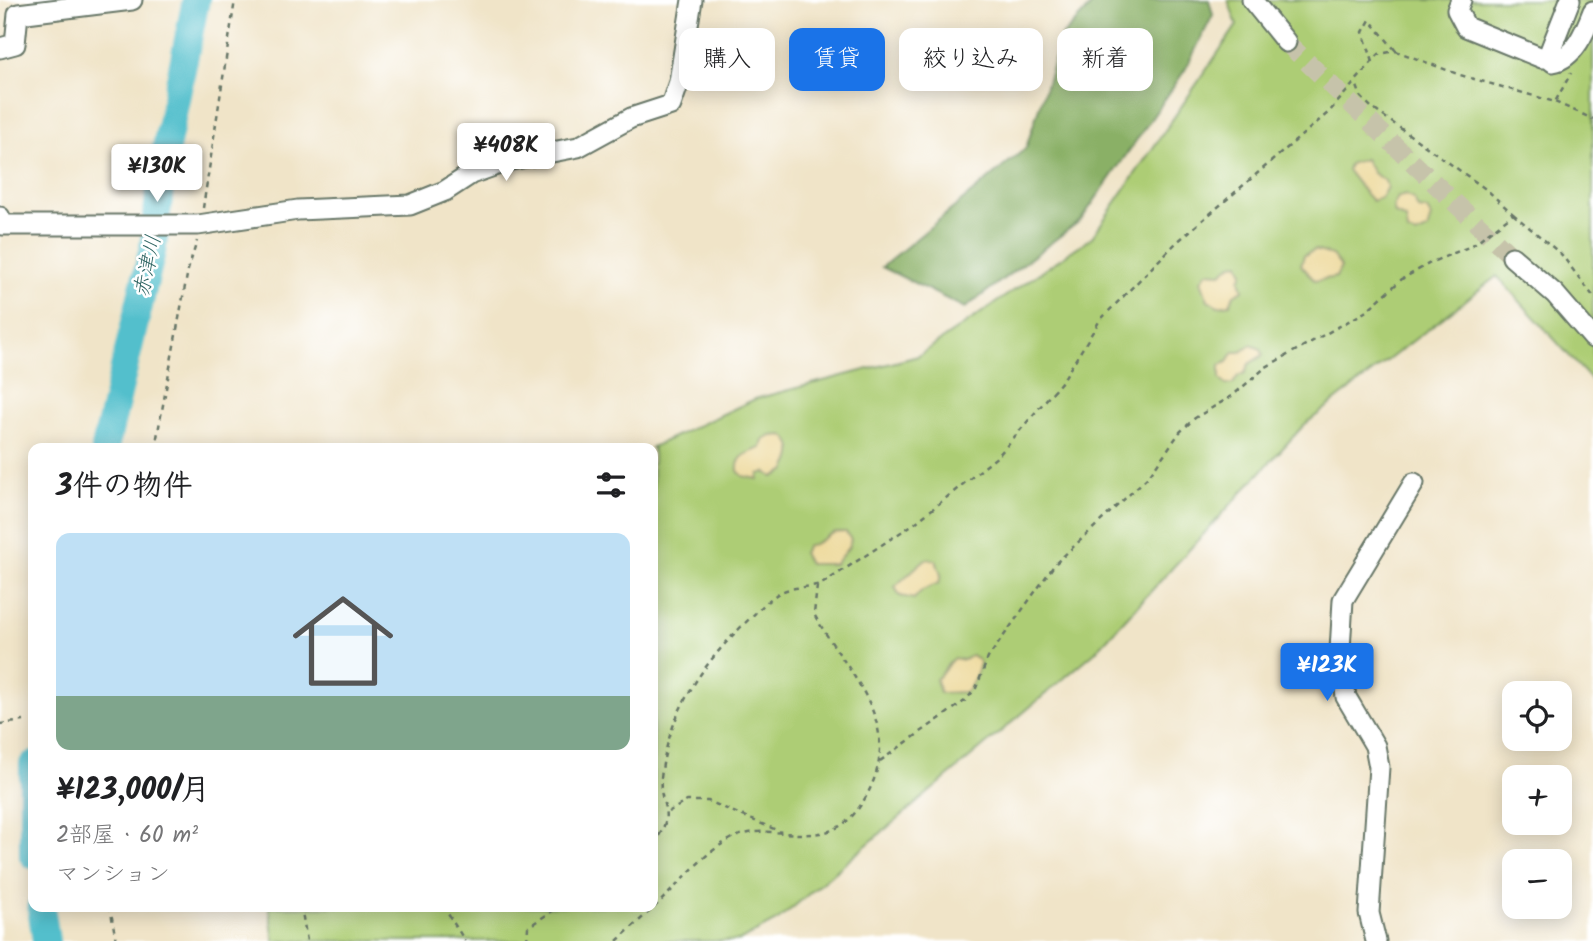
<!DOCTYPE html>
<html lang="ja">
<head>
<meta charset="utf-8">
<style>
	body { margin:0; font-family:Kalam,"Klee One",sans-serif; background:#f2f2f2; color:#202124; height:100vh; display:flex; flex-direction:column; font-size:26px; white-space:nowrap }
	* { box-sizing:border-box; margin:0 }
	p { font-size:23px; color:#757577 }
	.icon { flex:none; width:38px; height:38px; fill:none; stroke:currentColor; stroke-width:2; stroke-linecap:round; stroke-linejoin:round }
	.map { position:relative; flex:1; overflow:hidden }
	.sheet { position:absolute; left:28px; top:443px; width:630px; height:469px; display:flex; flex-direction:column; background:#fff; border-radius:14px; box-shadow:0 4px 18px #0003 }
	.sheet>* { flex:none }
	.banner { position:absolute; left:679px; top:28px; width:665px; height:63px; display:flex; gap:14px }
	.fabs { position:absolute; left:1502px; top:681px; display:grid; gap:14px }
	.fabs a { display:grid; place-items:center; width:70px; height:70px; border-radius:14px; background:#fff; box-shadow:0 4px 18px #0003; font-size:35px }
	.price { position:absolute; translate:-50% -60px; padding:0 16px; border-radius:7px; background:#fff; color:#222; font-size:23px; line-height:46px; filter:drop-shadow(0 2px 4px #0008) }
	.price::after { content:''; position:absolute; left:50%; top:42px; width:21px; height:16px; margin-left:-10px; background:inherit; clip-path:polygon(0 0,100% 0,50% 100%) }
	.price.current { background:#1a73e8; color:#fff }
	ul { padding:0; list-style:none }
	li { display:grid; align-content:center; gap:14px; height:371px; padding:0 28px }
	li+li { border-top:2px solid #e0e0e0 }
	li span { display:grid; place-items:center; height:217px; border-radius:14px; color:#555 }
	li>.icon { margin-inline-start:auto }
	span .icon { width:126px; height:126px; fill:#fffc; stroke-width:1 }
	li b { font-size:30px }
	h2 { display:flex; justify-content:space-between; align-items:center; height:84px; padding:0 28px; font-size:30px }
	.chip { padding:0 24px; border-radius:14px; background:#fff; box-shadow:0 4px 18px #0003; font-size:24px; line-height:63px }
	.chip.current { background:#1a73e8; color:#fff }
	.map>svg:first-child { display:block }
	.green { fill:#adcd75; stroke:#668554; stroke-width:2 }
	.forest { fill:#8ab066; stroke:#54764d; stroke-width:2 }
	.sand { fill:#eeda9e; stroke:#868c69; stroke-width:2 }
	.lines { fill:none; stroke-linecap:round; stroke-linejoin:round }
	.river { stroke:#52bfcc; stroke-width:28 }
	.minor-tunnel { stroke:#c6c3aa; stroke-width:19; stroke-dasharray:19 10; stroke-linecap:butt }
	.minor-casing { stroke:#687768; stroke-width:23 }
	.path { stroke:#687768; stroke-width:2.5; stroke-dasharray:5 5; stroke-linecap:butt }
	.minor { stroke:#fff; stroke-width:19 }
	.labels { text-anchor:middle; stroke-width:5; stroke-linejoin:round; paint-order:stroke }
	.water-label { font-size:21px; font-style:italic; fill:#2e6462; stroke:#fff }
</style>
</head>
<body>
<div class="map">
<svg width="1593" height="941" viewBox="0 0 1593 941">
	<rect width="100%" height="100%" fill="#fff"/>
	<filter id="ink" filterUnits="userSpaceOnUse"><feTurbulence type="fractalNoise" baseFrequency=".0143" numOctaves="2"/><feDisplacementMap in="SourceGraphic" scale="14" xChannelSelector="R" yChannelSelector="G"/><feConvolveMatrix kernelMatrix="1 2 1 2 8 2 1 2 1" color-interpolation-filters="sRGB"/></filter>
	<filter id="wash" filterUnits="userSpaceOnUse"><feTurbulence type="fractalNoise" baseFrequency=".00686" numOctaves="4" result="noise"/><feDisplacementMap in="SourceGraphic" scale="28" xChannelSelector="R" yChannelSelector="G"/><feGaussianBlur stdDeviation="1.57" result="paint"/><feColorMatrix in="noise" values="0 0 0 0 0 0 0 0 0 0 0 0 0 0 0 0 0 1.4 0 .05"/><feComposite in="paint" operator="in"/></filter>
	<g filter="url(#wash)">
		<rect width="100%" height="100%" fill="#f0e4c8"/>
		<polygon class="green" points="1228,0 1593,0 1593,382 1497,276 1304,425 1095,652 778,920 739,941 274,941 269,907 653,906 653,448 650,448 755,399 918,356 1092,237 1237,25"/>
		<polygon class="forest" points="1096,0 1209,0 1213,15 1185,70 1081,220 965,308 882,267 1026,148 1062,36"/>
		<g class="sand">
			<path d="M 1365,159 L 1373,173 L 1385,181 L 1387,187 L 1381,198 L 1373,201 C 1369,199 1351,175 1347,170 L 1349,164 Z"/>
			<polygon points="1406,195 1414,200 1418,209 1427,210 1431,217 1427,230 1416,235 1408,232 1406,219 1395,214 1393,207 1398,197"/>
			<polygon points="1315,250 1332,255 1341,267 1336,277 1315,281 1301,265 1304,255"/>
			<polygon points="1239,263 1243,273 1240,279 1243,290 1234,295 1230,304 1218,306 1208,300 1201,281 1207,272 1221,273 1232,264"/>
			<polygon points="1251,345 1261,349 1263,355 1249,364 1245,373 1238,376 1233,384 1226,385 1220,379 1220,365 1227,362 1234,352 1241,352"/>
			<path d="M 783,435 C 797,445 793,458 785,471 L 773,477 L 766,472 L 759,474 L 758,479 L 743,476 L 738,471 C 736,456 749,452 761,448 L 763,440 L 771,436 Z"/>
			<path d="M 836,532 L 846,532 L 851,540 L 848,548 L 835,564 L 809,564 L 803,553 L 806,547 C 821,543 824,536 836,532 Z"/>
			<path d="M 926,559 L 936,560 L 941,575 L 939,583 L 922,590 L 914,599 L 900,596 L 895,587 C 897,584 923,561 926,559 Z"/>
			<path d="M 972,655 L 980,662 C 979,670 971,687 965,692 L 940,693 L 936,679 C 945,673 946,664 954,658 L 964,660 Z"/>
		</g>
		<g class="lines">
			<g class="river">
				<polyline points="105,448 153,247 163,163 196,0"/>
				<polyline points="33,765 33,855"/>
				<polyline points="41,906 46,941"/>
			</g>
		</g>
	</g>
	<g filter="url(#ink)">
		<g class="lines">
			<polyline class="minor-tunnel" points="1286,42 1512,257"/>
			<defs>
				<g id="minor">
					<polyline points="1252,0 1286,42"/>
					<polyline points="1461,0 1457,10 1466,27 1542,58 1549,58"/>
					<path d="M 1570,0 L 1550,51 L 1549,58 L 1553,62 C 1575,58 1586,29 1593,11"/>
					<polyline points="0,48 15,44 18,14 132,0"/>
					<polyline points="0,217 2,225 198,225 298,210 410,205 445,191 471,174 511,160 578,147 631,118 671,105 679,82 692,0"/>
					<polyline points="1512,257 1555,294 1593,338"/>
					<polyline points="1376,941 1369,913 1379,767 1375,746 1346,697 1340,650 1343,600 1414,483"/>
				</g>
			</defs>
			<use href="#minor" class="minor-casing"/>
			<g class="path">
				<polyline points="1373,62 1363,32 1370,20 1396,51"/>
				<polyline points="1555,102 1593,119"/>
				<polyline points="203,208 235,0"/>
				<polyline points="1513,214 1561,254 1593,296"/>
				<polyline points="155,448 188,270 197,241"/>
				<polyline points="0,724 24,721"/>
				<polyline points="880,761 966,700 976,688 988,658 1055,564 1148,477 1180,432 1195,418 1232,396 1266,367 1365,312 1402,279 1432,262 1471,246 1513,214 1487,190 1372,108 1361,97 1356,83"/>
				<polyline points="668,812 687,801 708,801 781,832"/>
				<path d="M 653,844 C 678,813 658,806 661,778 C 668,715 699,668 743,625 C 754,615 766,601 779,593 C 794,585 812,589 825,582 L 915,523 L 998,456 L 1063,380 L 1100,320 L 1176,243 L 1329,112 L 1379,54 L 1396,51 L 1460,75 L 1555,102 L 1571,73"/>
				<polyline points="110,906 116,941"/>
				<polyline points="301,906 307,941"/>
				<polyline points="443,906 465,941"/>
				<polyline points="527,941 528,927 560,906"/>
				<path d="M 617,941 C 635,924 654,908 671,891 C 690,872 707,851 731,839 C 760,824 789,838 820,833 C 841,830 853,818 864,800 C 909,724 848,676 814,614 L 817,586"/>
			</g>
			<use href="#minor" class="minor"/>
		</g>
	</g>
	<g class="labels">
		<g class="water-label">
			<text transform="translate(147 266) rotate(-78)" y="7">赤津川</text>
		</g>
	</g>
</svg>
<div class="fabs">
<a><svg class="icon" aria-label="locate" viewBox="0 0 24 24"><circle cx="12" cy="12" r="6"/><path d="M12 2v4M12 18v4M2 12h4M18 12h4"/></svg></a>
<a>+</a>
<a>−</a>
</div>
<b class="price" style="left:506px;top:183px">¥408K</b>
<b class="price" style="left:157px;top:204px">¥130K</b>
<b class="price current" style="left:1327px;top:703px">¥123K</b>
<div class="banner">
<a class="chip">購入</a>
<a class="chip current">賃貸</a>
<a class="chip">絞り込み</a>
<a class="chip">新着</a>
</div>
<section class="sheet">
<h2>3件の物件<svg class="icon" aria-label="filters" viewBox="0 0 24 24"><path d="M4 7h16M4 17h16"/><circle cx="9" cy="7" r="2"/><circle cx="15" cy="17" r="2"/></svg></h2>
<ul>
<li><span style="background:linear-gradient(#bfe0f5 75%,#7fa58c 0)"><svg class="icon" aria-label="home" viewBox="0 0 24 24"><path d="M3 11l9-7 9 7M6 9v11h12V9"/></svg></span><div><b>¥123,000/月</b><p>2部屋 · 60 m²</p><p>マンション</p></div></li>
</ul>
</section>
</div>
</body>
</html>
